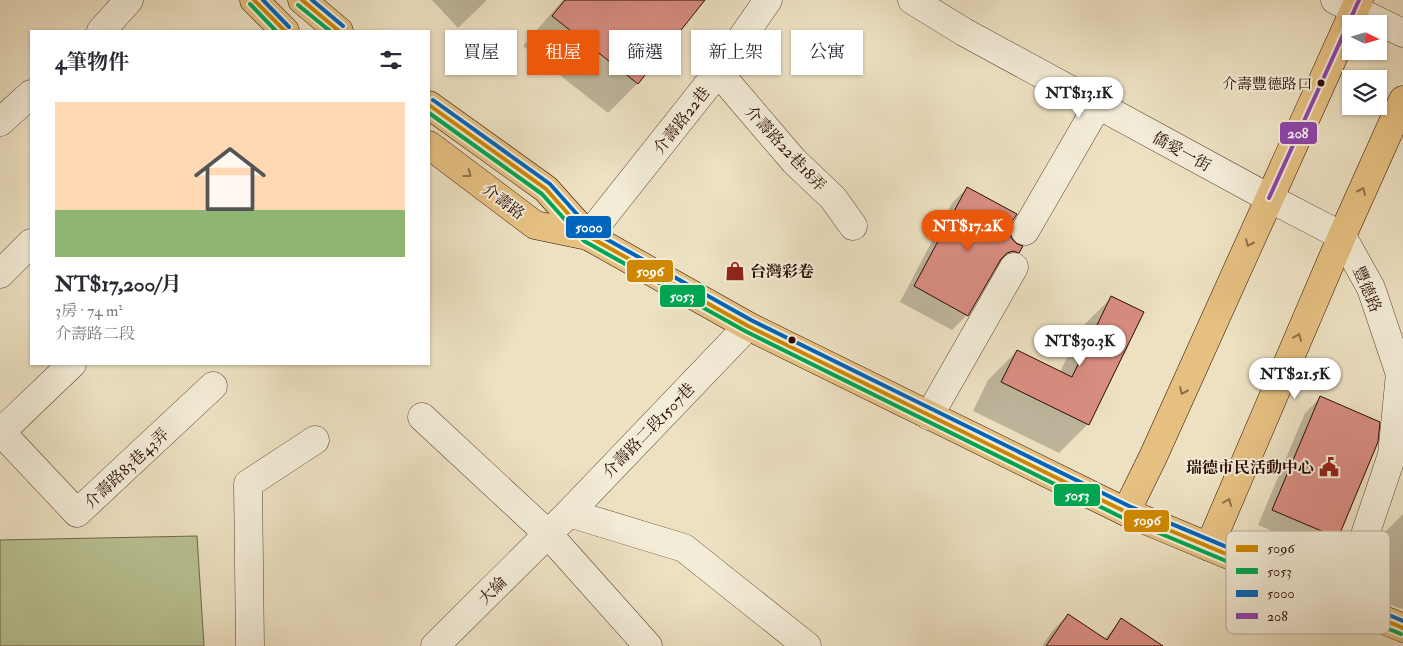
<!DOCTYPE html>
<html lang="zh-TW">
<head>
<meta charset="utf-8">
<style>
	body { margin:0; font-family:"IM FELL Double Pica","Noto Serif TC",serif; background:#f2f2f3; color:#2b2b33; height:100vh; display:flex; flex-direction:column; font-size:19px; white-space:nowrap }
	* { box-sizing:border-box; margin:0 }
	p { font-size:16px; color:#7c7c81 }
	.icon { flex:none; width:28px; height:28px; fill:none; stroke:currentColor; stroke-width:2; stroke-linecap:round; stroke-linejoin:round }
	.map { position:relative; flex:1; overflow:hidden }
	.panel { position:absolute; left:30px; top:30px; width:400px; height:335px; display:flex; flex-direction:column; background:#fff; border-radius:0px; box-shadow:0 1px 4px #0004 }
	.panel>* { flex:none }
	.guide { position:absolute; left:445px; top:30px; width:475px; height:45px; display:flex; gap:10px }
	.needle { width:32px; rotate:95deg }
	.fabs { position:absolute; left:1342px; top:15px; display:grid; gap:10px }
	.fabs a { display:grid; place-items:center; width:45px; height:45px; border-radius:0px; background:#fff; box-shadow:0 1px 4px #0004; font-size:25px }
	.price { position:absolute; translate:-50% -42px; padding:0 11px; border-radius:18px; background:#fff; color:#222; font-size:16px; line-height:32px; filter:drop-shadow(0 1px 2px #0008) }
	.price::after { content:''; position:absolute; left:50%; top:30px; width:15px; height:11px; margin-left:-8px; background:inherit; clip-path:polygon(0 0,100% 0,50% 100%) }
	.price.active { background:#ea580c; color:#fff }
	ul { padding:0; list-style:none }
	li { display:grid; align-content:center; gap:10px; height:265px; padding:0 25px }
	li+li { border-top:1px solid #e1e1e2 }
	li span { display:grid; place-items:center; height:155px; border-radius:0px; color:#555 }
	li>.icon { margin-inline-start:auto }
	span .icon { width:90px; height:90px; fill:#fffc; stroke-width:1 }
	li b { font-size:21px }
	h2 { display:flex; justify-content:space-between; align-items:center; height:60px; padding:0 25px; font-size:21px }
	.tag { padding:0 18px; border-radius:0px; background:#fff; box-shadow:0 1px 4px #0004; font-size:18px; line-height:45px }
	.tag.active { background:#ea580c; color:#fff }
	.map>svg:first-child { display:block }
	.green { fill:#b9c293; stroke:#72664a }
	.shadow { fill:#0003 }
	.building { fill:#d88d81; stroke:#2b0b02 }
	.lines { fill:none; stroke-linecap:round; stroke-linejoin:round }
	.minor-casing { stroke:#5c4032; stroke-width:29 }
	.major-casing { stroke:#2b0b02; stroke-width:29 }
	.minor { stroke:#f3ecd7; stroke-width:28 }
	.major { stroke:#e6c081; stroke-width:28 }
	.bus-1-casing { stroke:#f3ecd7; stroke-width:8 }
	.bus-2-casing { stroke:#f3ecd7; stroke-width:8 }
	.bus-3-casing { stroke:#f3ecd7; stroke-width:8 }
	.bus-4-casing { stroke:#f3ecd7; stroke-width:8 }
	.bus-1 { stroke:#ce8700; stroke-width:4 }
	.bus-2 { stroke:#00a651; stroke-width:4 }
	.bus-3 { stroke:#0065bd; stroke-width:4 }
	.bus-4 { stroke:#8e44ad; stroke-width:4 }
	.oneway { stroke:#926f48 }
	.bus-dot { fill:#2b0b02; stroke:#f3ecd7; stroke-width:2 }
	.labels { text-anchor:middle; stroke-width:4; stroke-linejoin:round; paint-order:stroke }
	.bus-label { font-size:15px; fill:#2b0b02; stroke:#f3ecd7; text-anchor:end }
	.street-label { font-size:16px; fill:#2b0b02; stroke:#f3ecd7 }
	.poi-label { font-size:16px; font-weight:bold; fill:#2b0b02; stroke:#f3ecd7; text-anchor:start }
	.key { fill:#f3ecd7; stroke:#b7a897; stroke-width:1 }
	.key-label { font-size:14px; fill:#2b0b02 }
	.line-badge { stroke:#f3ecd7; stroke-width:2 }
	.badge-label { font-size:14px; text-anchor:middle; font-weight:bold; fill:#fff }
</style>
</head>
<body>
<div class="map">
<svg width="1403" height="646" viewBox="0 0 1403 646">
	<rect width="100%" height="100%" fill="#ede1c2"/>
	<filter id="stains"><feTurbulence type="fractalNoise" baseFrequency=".004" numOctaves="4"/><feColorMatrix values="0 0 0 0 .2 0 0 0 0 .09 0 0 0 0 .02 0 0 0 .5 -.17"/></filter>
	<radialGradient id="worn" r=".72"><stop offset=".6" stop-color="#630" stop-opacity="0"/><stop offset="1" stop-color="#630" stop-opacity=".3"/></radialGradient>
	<polygon class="green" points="197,536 204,646 0,646 0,540"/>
	<g class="shadow">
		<polygon points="432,0 487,0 458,28"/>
		<polygon points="563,0 703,0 637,84 608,113 523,46"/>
		<polygon points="967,188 1010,223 1008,232 1011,240 1018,252 1003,267 995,267 967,315 952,330 900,302 952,203"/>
		<polygon points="1112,297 1088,424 1059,453 973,411 988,380 1017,351 1060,372 1082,327"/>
		<polygon points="1320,398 1337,537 1322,552 1258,525 1305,413"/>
		<polygon points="1403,514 1403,609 1373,599 1365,586 1385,532"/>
		<polygon points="1068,615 1103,640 1122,620 1160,646 1042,646 1053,630"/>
	</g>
	<g class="building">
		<polygon points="565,0 705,0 638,84 552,16"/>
		<polygon points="967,187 1017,214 1011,223 1009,231 1012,239 1017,244 1023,246 1019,253 1013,251 1007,253 1001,259 968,316 914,286"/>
		<polygon points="1111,296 1144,312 1089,425 1001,382 1017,350 1072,377"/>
		<polygon points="1320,396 1380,422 1378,442 1338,538 1272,510"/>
		<polygon points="1068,614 1107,640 1121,618 1163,646 1046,646"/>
	</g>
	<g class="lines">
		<defs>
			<g id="minor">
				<polyline points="912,0 964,32 1269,198 1342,236 1371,288 1400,374 1392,455 1342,603"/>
				<polyline points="1335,0 1403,33"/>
				<polyline points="101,31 129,0"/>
				<polyline points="718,72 794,161 833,198 853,226"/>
				<polyline points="0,122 31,94"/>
				<polyline points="1025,231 1098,105"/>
				<polyline points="588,236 718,72 768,0"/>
				<polyline points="0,274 31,243"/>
				<polyline points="929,416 1014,267"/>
				<polyline points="422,417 548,534 648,646"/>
				<polyline points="0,431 77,513 213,386"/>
				<polyline points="1,432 72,364"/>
				<polyline points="569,513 684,548 807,646"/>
				<polyline points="250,646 248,484 315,440"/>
				<polyline points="435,646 569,513 748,326"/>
			</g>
			<g id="major">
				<polyline points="254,0 285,31"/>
				<polyline points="302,0 339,31"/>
				<polyline points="429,105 546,189 588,236 748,326 1126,512 1403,628"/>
				<polyline points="429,145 535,225 588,236"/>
				<polyline points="1126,512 1153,457 1359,0"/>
				<polyline points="1209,547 1342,236 1403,100"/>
			</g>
		</defs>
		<use href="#minor" class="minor-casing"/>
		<use href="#major" class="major-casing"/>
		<use href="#minor" class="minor"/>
		<use href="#major" class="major"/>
		<defs>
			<g id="bus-1">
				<polyline points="254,0 285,31"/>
				<polyline points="302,0 339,31"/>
				<polyline points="429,105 546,189 588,236 748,326 1126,512 1403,628"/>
			</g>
			<g id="bus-2">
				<polyline points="250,4 276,31"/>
				<polyline points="298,5 330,31"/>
				<polyline points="429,113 542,194 584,241 745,331 1123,518 1401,634"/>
			</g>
			<g id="bus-3">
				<polyline points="263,0 289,27"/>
				<polyline points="312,0 343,26"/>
				<polyline points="433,100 550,184 592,231 751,320 1129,506 1403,621"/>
			</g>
			<polyline id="bus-4" points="1269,198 1359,0"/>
		</defs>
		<use href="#bus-1" class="bus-1-casing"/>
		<use href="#bus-2" class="bus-2-casing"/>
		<use href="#bus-3" class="bus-3-casing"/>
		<use href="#bus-4" class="bus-4-casing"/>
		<use href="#bus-1" class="bus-1"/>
		<use href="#bus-2" class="bus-2"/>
		<use href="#bus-3" class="bus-3"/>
		<use href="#bus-4" class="bus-4"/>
	</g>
	<defs><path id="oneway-chevron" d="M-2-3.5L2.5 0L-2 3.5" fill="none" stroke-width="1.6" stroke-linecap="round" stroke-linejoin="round" transform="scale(1.25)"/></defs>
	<g class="oneway">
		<use href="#oneway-chevron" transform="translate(468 174) rotate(37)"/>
		<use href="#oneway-chevron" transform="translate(1362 191) rotate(-66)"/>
		<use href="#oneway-chevron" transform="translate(1249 243) rotate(114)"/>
		<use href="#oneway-chevron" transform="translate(1298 337) rotate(-67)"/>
		<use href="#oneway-chevron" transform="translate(1183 391) rotate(114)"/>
		<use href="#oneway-chevron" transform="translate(1228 502) rotate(-68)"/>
	</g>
	<defs>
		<symbol id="shop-bare" viewBox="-9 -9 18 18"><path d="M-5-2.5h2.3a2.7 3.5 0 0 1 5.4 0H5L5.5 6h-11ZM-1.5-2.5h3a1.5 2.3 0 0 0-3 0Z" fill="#8f2418" stroke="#f3ecd7" stroke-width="2.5" paint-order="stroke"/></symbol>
		<symbol id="civic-bare" viewBox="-9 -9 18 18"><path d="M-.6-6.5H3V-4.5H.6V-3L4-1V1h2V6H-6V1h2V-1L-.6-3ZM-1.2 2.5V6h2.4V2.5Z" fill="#8f2418" stroke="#f3ecd7" stroke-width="2.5" paint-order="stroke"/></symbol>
	</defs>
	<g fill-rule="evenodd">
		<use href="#shop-bare" x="721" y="257" width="28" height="28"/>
		<use href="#civic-bare" x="1315" y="453" width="28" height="28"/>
	</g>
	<g class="bus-dot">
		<circle cx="1321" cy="83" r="4.5"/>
		<circle cx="792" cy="340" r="4.5"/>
	</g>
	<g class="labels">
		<g class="bus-label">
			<text x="1312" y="89">介壽豐德路口</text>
		</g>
		<g class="street-label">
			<text transform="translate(681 120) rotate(-52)" y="6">介壽路22巷</text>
			<text transform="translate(786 148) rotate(47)" y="6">介壽路22巷18弄</text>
			<text transform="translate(1182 151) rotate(29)" y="6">僑愛一街</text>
			<text transform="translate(504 201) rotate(37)" y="6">介壽路</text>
			<text transform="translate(1368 289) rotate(67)" y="6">豐德路</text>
			<text transform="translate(648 430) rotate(-46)" y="6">介壽路二段1507巷</text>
			<text transform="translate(126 468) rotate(-43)" y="6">介壽路83巷43弄</text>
			<text transform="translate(492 590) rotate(-45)" y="6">大綸</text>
		</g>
		<g class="poi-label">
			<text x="750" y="277">台灣彩卷</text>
			<text x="1314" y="473" text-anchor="end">瑞德市民活動中心</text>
		</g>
	</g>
	<rect x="1226" y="531" width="164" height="103" rx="8" class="key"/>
	<rect x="1236" y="545" width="22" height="7" fill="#ce8700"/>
	<rect x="1236" y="568" width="22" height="6" fill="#00a651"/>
	<rect x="1236" y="590" width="22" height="7" fill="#0065bd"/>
	<rect x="1236" y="613" width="22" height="6" fill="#8e44ad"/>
	<g class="key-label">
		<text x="1267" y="553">5096</text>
		<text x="1267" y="576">5053</text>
		<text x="1267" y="598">5000</text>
		<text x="1267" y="621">208</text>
	</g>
	<g class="line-badge">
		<rect x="1279" y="121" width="39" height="24" rx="5" fill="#8e44ad"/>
		<rect x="565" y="215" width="47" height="24" rx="5" fill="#0065bd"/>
		<rect x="626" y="259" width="48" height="24" rx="5" fill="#ce8700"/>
		<rect x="659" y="284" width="47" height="24" rx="5" fill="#00a651"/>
		<rect x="1053" y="483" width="48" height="24" rx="5" fill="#00a651"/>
		<rect x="1123" y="509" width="47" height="24" rx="5" fill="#ce8700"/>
	</g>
	<g class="badge-label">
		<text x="1298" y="138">208</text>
		<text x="589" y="232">5000</text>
		<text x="650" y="276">5096</text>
		<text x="682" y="301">5053</text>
		<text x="1077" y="500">5053</text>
		<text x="1147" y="525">5096</text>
	</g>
	<rect width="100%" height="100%" filter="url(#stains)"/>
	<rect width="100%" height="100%" fill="url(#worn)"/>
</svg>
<div class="fabs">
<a><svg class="needle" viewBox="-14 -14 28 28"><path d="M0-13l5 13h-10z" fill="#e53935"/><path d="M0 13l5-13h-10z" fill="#7c7c81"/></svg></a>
<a><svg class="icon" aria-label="layers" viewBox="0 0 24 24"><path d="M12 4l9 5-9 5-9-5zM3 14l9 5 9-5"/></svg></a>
</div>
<b class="price" style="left:1079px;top:119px">NT$13.1K</b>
<b class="price active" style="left:968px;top:252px">NT$17.2K</b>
<b class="price" style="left:1080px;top:367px">NT$30.3K</b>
<b class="price" style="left:1295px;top:400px">NT$21.5K</b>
<div class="guide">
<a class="tag">買屋</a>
<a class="tag active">租屋</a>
<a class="tag">篩選</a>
<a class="tag">新上架</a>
<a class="tag">公寓</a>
</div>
<section class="panel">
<h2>4筆物件<svg class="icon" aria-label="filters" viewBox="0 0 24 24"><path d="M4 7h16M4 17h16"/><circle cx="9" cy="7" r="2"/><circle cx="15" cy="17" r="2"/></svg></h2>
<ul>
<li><span style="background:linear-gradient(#ffd9b3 70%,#8fb573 0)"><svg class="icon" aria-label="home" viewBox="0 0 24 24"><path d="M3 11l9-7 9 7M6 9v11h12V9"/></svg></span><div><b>NT$17,200/月</b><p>3房 · 74 m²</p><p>介壽路二段</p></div></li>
</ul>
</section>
</div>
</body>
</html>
